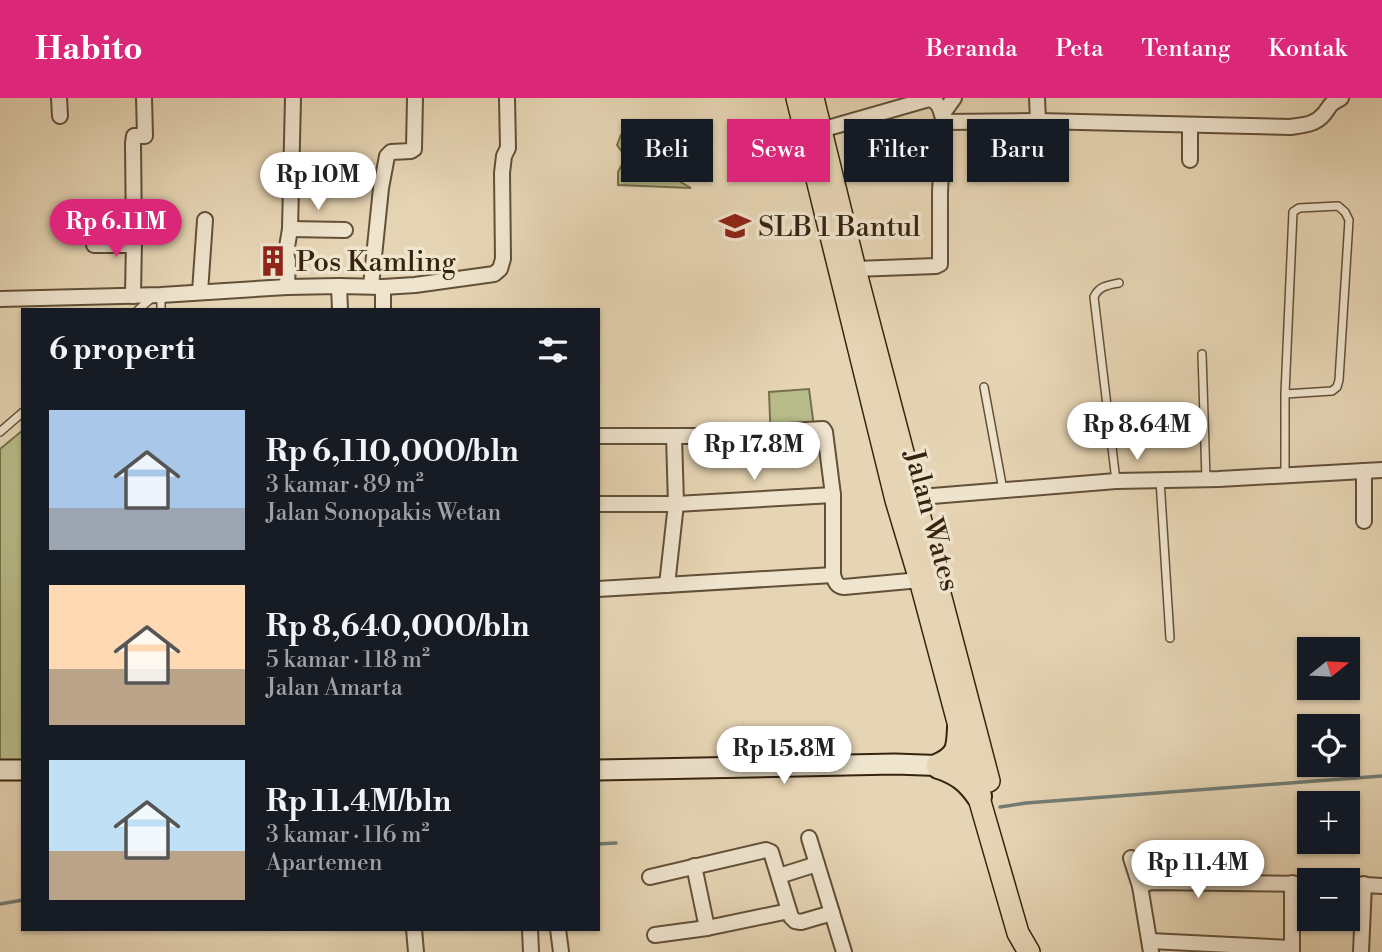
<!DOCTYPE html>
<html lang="id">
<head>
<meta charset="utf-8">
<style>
	body { margin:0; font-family:"Libre Bodoni",serif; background:#20242c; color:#f1f3f6; height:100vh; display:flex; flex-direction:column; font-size:26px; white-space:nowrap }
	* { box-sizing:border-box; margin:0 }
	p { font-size:23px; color:#9ea1a6 }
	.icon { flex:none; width:38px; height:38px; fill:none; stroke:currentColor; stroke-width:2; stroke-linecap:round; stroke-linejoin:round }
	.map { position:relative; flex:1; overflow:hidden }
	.side { position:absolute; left:21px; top:210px; width:579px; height:623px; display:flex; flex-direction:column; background:#171b24; border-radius:0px; box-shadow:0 2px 5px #0004 }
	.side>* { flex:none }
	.banner { position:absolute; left:621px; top:21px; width:654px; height:63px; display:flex; gap:14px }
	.needle { width:46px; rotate:72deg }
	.buttons { position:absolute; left:1297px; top:539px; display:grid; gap:14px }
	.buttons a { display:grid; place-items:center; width:63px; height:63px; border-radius:0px; background:#171b24; box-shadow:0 2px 5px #0004; font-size:35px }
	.price { position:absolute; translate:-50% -60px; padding:0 16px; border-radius:24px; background:#fff; color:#222; font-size:23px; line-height:46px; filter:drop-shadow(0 2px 4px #0008) }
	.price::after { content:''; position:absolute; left:50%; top:42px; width:21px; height:16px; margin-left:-10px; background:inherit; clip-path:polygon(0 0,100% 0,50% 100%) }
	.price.active { background:#db2777; color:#fff }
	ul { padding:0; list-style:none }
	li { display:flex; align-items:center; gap:21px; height:175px; padding:0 28px }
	li span { display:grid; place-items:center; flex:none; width:196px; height:140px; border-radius:0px; color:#555 }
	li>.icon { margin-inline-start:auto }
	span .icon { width:84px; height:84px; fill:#fffc; stroke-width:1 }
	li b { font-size:30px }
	h2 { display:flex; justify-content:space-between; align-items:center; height:84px; padding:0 28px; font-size:30px }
	.tag { padding:0 24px; border-radius:0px; background:#171b24; box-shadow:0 2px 5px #0004; font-size:24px; line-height:63px }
	.tag.active { background:#db2777; color:#fff }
	header { display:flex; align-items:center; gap:42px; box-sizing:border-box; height:98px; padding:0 35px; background:#db2777; color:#fff }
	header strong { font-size:33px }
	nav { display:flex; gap:38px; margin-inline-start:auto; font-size:24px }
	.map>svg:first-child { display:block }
	.green { fill:#b8bc8a; stroke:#77704c; stroke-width:2 }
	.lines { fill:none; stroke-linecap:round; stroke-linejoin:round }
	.stream { stroke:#727c74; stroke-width:3.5 }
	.lane-casing { stroke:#625038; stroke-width:10 }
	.street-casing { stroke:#625038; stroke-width:18 }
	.secondary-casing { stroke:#36240f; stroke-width:23 }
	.primary-casing { stroke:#36240f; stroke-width:24 }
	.highway-casing { stroke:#36240f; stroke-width:28 }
	.lane { stroke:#efe4ce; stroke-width:7 }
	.street { stroke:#efe4ce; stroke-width:14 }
	.secondary { stroke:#efe4ce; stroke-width:19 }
	.primary { stroke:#e6d5b4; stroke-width:21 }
	.highway { stroke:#e6d5b4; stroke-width:24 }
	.labels { text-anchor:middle; stroke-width:7; stroke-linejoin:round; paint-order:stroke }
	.poi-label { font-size:28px; fill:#36240f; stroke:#efe4ce; text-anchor:start }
	.street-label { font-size:28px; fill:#36240f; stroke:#efe4ce }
</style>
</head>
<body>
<header>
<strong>Habito</strong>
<nav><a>Beranda</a><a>Peta</a><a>Tentang</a><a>Kontak</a></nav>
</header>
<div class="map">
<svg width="1382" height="854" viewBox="0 0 1382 854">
	<rect width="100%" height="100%" fill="#e6d5b4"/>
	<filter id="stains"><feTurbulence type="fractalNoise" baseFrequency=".00286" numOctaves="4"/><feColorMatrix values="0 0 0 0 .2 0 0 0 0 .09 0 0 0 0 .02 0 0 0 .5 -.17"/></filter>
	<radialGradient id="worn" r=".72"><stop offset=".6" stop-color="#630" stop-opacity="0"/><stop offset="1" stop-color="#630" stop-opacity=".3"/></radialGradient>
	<g class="green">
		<polygon points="621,37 675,42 665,60 672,79 691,90 618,87 618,74 626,59 617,47"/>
		<polygon points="809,291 816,344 771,346 769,294"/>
		<polygon points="23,332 23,672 0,671 0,351"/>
	</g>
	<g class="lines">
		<g class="stream">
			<polyline points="1000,709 1026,705 1382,678"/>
			<polyline points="598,746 616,745"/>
			<polyline points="0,806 23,802"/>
		</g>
		<defs>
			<g id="lane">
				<polyline points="138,212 154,198"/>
				<polyline points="161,212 161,197"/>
				<polyline points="1202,256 1206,381"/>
				<polyline points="984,289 1003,392"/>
				<polyline points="0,334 23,314"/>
				<polyline points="1285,377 1285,296 1293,114 1299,110 1338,108 1345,114 1349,122 1339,282 1337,289 1332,293 1285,296"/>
				<polyline points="1160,382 1170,540"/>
				<path d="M 1116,383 L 1094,199 C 1099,188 1108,187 1119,185"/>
			</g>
			<g id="street">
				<polyline points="59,0 60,18"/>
				<polyline points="1037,0 1038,23"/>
				<polyline points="1190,27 1190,62"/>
				<path d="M 821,32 L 929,1 C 940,3 941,14 944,24 L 1038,23 L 1290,29 C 1303,27 1315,27 1324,16 C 1332,6 1328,7 1341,0"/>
				<polyline points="290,131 345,132"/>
				<polyline points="94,147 134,147"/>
				<polyline points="855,171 936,168 940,166 940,94 944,14 954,0"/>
				<polyline points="339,188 340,212"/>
				<polyline points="371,188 381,90 387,58 391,54 411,53 414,51 415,0"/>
				<polyline points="287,189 288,163 286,155 290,131 293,0"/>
				<polyline points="383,189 383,212"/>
				<polyline points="200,194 205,122"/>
				<polyline points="133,198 134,141 133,45 134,38 145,38 144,0"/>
				<polyline points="0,201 161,197 287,189 339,188 383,189 415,187 494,176 500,171 503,161 502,75 504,58 508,50 507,0"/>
				<path d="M 598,338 L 704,338 L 823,331 L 825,334 L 833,397 L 833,477 C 835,483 836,488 844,489 L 920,482"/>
				<polyline points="1364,373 1364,423"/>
				<polyline points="908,400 1116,383 1219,381 1382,372"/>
				<polyline points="598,406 676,406 833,397"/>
				<polyline points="667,487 676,406 674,338"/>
				<polyline points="598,491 833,477"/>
				<polyline points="809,740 817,766"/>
				<polyline points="1131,760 1140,788 1151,784 1309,786"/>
				<polyline points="694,768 707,830"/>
				<polyline points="779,778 817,766 844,854"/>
				<polyline points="650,779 766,752 771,754 791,819 795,823 801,824 832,815"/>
				<polyline points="1348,786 1382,788"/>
				<polyline points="1140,788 1151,854"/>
				<polyline points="414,831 416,854"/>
				<polyline points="530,831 531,854"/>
				<polyline points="558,831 561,854"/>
				<polyline points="655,837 707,830 789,813"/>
				<polyline points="1150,843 1292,850"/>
				<polyline points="1292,854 1292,785"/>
				<polyline points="1361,854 1364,786"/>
			</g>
			<g id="secondary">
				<polyline points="0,672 23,672"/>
				<polyline points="598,672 895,666 951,668"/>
			</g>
			<g id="primary">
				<polyline points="797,0 896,402 920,482 970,669 1018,835 1029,854"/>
				<polyline points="813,0 855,171 989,683"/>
			</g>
			<g id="highway">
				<path d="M 939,668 C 957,674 968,682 979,698"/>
				<path d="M 939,668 C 959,658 959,651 960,630"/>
			</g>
		</defs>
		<use href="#lane" class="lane-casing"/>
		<use href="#street" class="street-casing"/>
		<use href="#secondary" class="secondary-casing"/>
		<use href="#primary" class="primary-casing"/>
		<use href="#highway" class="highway-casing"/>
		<use href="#lane" class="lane"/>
		<use href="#street" class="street"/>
		<use href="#secondary" class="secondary"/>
		<use href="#primary" class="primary"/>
		<use href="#highway" class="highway"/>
	</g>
	<defs>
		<symbol id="school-bare" viewBox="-9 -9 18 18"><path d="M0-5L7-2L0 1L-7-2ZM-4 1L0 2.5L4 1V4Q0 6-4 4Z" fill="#8f2418" stroke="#efe4ce" stroke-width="2.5" paint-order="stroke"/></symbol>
		<symbol id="building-bare" viewBox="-9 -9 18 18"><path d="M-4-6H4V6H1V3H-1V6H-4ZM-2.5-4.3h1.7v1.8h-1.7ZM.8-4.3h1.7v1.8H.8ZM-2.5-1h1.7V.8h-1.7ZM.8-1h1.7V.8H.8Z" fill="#8f2418" stroke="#efe4ce" stroke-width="2.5" paint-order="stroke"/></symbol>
	</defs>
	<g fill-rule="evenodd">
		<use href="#school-bare" x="713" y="106" width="44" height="44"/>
		<use href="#building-bare" x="251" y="141" width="44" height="44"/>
	</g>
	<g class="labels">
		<g class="poi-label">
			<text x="758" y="138">SLB 1 Bantul</text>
			<text x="296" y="173">Pos Kamling</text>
		</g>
		<g class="street-label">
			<text transform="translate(933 422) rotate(75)" y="10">Jalan Wates</text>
		</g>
	</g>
	<rect width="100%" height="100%" filter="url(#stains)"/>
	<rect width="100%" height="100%" fill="url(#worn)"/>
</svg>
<div class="buttons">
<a><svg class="needle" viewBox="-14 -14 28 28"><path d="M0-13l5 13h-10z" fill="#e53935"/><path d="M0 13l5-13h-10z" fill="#9ea1a6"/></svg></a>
<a><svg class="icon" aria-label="locate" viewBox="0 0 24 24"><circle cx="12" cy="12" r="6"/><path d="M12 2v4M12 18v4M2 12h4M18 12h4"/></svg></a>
<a>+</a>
<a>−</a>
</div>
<b class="price" style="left:318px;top:114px">Rp 10M</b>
<b class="price active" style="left:116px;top:161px">Rp 6.11M</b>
<b class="price" style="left:1137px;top:364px">Rp 8.64M</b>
<b class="price" style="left:754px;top:384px">Rp 17.8M</b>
<b class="price" style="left:784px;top:688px">Rp 15.8M</b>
<b class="price" style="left:1198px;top:802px">Rp 11.4M</b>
<div class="banner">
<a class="tag">Beli</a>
<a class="tag active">Sewa</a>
<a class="tag">Filter</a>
<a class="tag">Baru</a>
</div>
<section class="side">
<h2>6 properti<svg class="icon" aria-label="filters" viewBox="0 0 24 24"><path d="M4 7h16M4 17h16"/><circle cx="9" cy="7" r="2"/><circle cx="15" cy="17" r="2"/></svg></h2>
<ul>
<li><span style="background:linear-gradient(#a9c7e8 70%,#9aa5b1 0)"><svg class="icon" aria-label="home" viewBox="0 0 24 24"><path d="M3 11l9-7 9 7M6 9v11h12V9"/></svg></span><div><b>Rp 6,110,000/bln</b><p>3 kamar · 89 m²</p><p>Jalan Sonopakis Wetan</p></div></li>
<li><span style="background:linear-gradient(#ffd9b3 60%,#b9a48a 0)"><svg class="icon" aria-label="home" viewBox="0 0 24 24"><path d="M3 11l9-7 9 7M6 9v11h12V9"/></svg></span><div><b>Rp 8,640,000/bln</b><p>5 kamar · 118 m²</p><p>Jalan Amarta</p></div></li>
<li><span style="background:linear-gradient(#bfe0f5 65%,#b9a48a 0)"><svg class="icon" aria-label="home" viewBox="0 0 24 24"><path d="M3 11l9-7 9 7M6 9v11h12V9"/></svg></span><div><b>Rp 11.4M/bln</b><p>3 kamar · 116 m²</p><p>Apartemen</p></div></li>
</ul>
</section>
</div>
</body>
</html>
